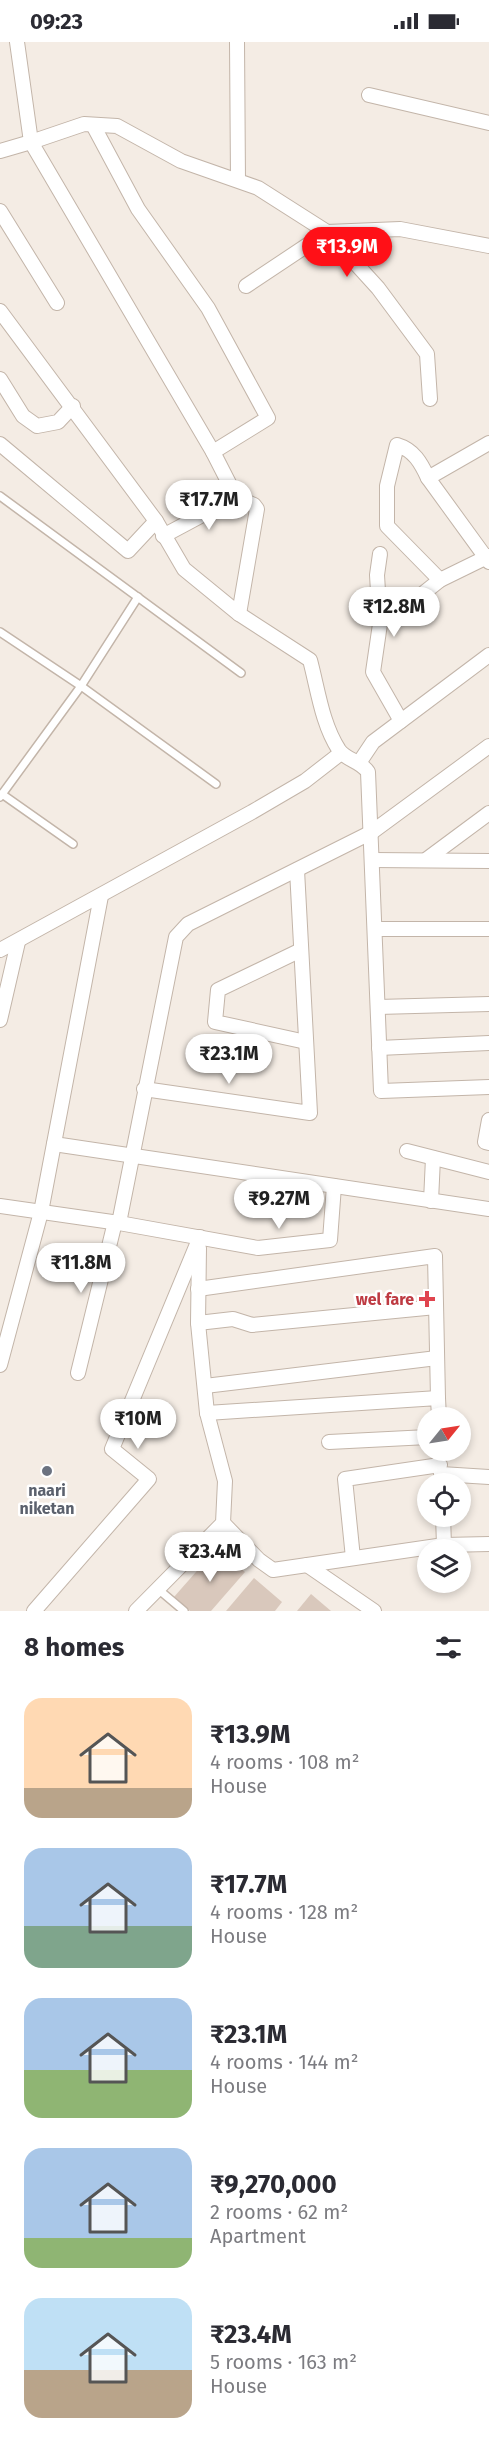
<!DOCTYPE html>
<html lang="en">
<head>
<meta charset="utf-8">
<style>
	body { margin:0; font-family:"Fira Sans",sans-serif; background:#f2f2f3; color:#2b2b33; height:100vh; display:flex; flex-direction:column; font-size:22px; white-space:nowrap }
	* { box-sizing:border-box; margin:0 }
	p { font-size:20px; color:#7c7c81 }
	.icon { flex:none; width:33px; height:33px; fill:none; stroke:currentColor; stroke-width:2; stroke-linecap:round; stroke-linejoin:round }
	.map { position:relative; height:1569px; overflow:hidden }
	.side { display:flex; flex-direction:column; background:#fff; flex:1 }
	.side>* { flex:none }
	.needle { width:39px; rotate:60deg }
	.tools { position:absolute; left:417px; top:1365px; display:grid; gap:12px }
	.tools a { display:grid; place-items:center; width:54px; height:54px; border-radius:50%; background:#fff; box-shadow:0 3px 9px #0003; font-size:30px }
	.price { position:absolute; translate:-50% -51px; padding:0 14px; border-radius:21px; background:#fff; color:#222; font-size:20px; line-height:39px; filter:drop-shadow(0 2px 3px #0008) }
	.price::after { content:''; position:absolute; left:50%; top:36px; width:18px; height:14px; margin-left:-9px; background:inherit; clip-path:polygon(0 0,100% 0,50% 100%) }
	.price.active { background:#ff1017; color:#fff }
	ul { padding:0; list-style:none }
	li { display:flex; align-items:center; gap:18px; height:150px; padding:0 24px }
	li span { display:grid; place-items:center; flex:none; width:168px; height:120px; border-radius:18px; color:#555 }
	li>.icon { margin-inline-start:auto }
	span .icon { width:72px; height:72px; fill:#fffc; stroke-width:1 }
	li b { font-size:26px }
	h2 { display:flex; justify-content:space-between; align-items:center; height:72px; padding:0 24px; font-size:26px }
	.status { display:flex; justify-content:space-between; align-items:center; height:42px; padding:0 30px; background:#fff; direction:ltr }
	.status svg { height:16px; fill:currentColor }
	.map>svg:first-child { display:block }
	.building { fill:#d9c8bc }
	.lines { fill:none; stroke-linecap:round; stroke-linejoin:round }
	.service-casing { stroke:#c3b5a9; stroke-width:10 }
	.minor-casing { stroke:#c3b5a9; stroke-width:16 }
	.service { stroke:#fff; stroke-width:7 }
	.minor { stroke:#fff; stroke-width:14 }
	.health-dot { fill:#e0444e; stroke:#fff; stroke-width:2 }
	.worship-dot { fill:#6b7280; stroke:#fff; stroke-width:2 }
	.labels { text-anchor:middle; stroke-width:5; stroke-linejoin:round; paint-order:stroke }
	.health-label { font-size:16px; font-weight:bold; fill:#be3a42; stroke:#fff; text-anchor:end }
	.worship-label { font-size:16px; font-weight:bold; fill:#5b616d; stroke:#fff }
</style>
</head>
<body>
<div class="status"><b>09:23</b><svg viewBox="0 0 49 12"><path d="M0 12V9h3v3zM5 12V6h3v6zM10 12V3h3v9zM15 12V0h3v12zM26 1h20v11H26zM47 4h2v5h-2z"/></svg></div>
<div class="map">
<svg width="489" height="1569" viewBox="0 0 489 1569">
	<rect width="100%" height="100%" fill="#f4ece4"/>
	<g class="building">
		<polygon points="217,1506 245,1530 211,1569 190,1569 174,1555"/>
		<polygon points="254,1536 282,1560 275,1569 226,1569"/>
		<polygon points="311,1552 331,1569 297,1569"/>
	</g>
	<g class="lines">
		<defs>
			<g id="service">
				<polyline points="0,454 241,631"/>
				<polyline points="0,590 81,644 216,742"/>
				<polyline points="2,752 73,802"/>
				<polyline points="0,755 81,644 138,555"/>
				<polyline points="158,1547 184,1569"/>
			</g>
			<g id="minor">
				<polyline points="237,0 238,138"/>
				<polyline points="369,53 489,81"/>
				<polyline points="93,83 138,167 208,266 268,376 213,410"/>
				<polyline points="0,109 31,100 17,0"/>
				<polyline points="0,169 57,261"/>
				<polyline points="246,244 327,190 400,187 489,204"/>
				<path d="M 0,269 L 156,479 L 184,527 L 239,572 L 310,618 C 318,648 322,682 339,708 C 346,718 361,719 368,730 L 381,1049 L 489,1045"/>
				<polyline points="0,337 23,374 37,384 58,380 73,364"/>
				<polyline points="489,401 428,436 489,520"/>
				<polyline points="0,402 128,509 156,479"/>
				<path d="M 428,436 C 421,421 414,408 397,403 L 387,444 L 387,484 L 440,538"/>
				<polyline points="163,494 236,455"/>
				<polyline points="380,512 377,533 380,582 373,630 401,679"/>
				<polyline points="410,562 440,538 489,514"/>
				<polyline points="239,572 257,467 254,463 236,455 213,410 31,100 84,82 117,84 181,119 258,146 327,190 378,246 427,312 430,357"/>
				<polyline points="359,721 373,700 489,613"/>
				<polyline points="427,817 489,771"/>
				<polyline points="373,818 489,819"/>
				<polyline points="376,887 489,887"/>
				<polyline points="0,908 252,770 305,739 341,711"/>
				<polyline points="301,908 218,948 215,980 306,1000"/>
				<polyline points="378,965 489,962"/>
				<polyline points="0,978 18,900"/>
				<polyline points="379,1006 489,1001"/>
				<polyline points="144,1047 310,1071 297,828"/>
				<polyline points="489,1078 485,1100 489,1101"/>
				<polyline points="54,1102 489,1167"/>
				<polyline points="407,1109 489,1130"/>
				<polyline points="431,1159 433,1116"/>
				<polyline points="0,1164 119,1181 176,895 188,882 372,790 489,704"/>
				<polyline points="119,1181 258,1206 330,1198 334,1144"/>
				<polyline points="198,1247 435,1214 438,1356"/>
				<polyline points="198,1281 233,1277 252,1283 436,1265"/>
				<polyline points="0,1323 41,1170 101,854"/>
				<polyline points="78,1331 115,1180"/>
				<polyline points="205,1344 437,1316"/>
				<polyline points="207,1371 438,1356 439,1376"/>
				<polyline points="329,1400 428,1395"/>
				<polyline points="441,1432 489,1435"/>
				<polyline points="443,1474 444,1503"/>
				<polyline points="223,1481 259,1518 273,1528 444,1503 489,1502"/>
				<polyline points="353,1516 345,1437 440,1423"/>
				<polyline points="307,1523 374,1569"/>
				<polyline points="34,1569 149,1437 112,1407 200,1195"/>
				<polyline points="136,1569 223,1481 225,1439 207,1371 198,1281 199,1206"/>
			</g>
		</defs>
		<use href="#service" class="service-casing"/>
		<use href="#minor" class="minor-casing"/>
		<use href="#service" class="service"/>
		<use href="#minor" class="minor"/>
	</g>
	<path class="health-dot" d="M424 1248h6v6h6v6h-6v6h-6v-6h-6v-6h6z"/>
	<circle class="worship-dot" cx="47" cy="1429" r="6"/>
	<g class="labels">
		<g class="health-label">
			<text x="414" y="1263">wel fare</text>
		</g>
		<g class="worship-label">
			<text x="47" y="1454">naari<tspan x="47" dy="18">niketan</tspan></text>
		</g>
	</g>
</svg>
<div class="tools">
<a><svg class="needle" viewBox="-14 -14 28 28"><path d="M0-13l5 13h-10z" fill="#e53935"/><path d="M0 13l5-13h-10z" fill="#7c7c81"/></svg></a>
<a><svg class="icon" aria-label="locate" viewBox="0 0 24 24"><circle cx="12" cy="12" r="6"/><path d="M12 2v4M12 18v4M2 12h4M18 12h4"/></svg></a>
<a><svg class="icon" aria-label="layers" viewBox="0 0 24 24"><path d="M12 4l9 5-9 5-9-5zM3 14l9 5 9-5"/></svg></a>
</div>
<b class="price active" style="left:347px;top:236px">₹13.9M</b>
<b class="price" style="left:209px;top:489px">₹17.7M</b>
<b class="price" style="left:394px;top:596px">₹12.8M</b>
<b class="price" style="left:229px;top:1043px">₹23.1M</b>
<b class="price" style="left:279px;top:1188px">₹9.27M</b>
<b class="price" style="left:81px;top:1252px">₹11.8M</b>
<b class="price" style="left:138px;top:1408px">₹10M</b>
<b class="price" style="left:210px;top:1541px">₹23.4M</b>
</div>
<section class="side">
<h2>8 homes<svg class="icon" aria-label="filters" viewBox="0 0 24 24"><path d="M4 7h16M4 17h16"/><circle cx="9" cy="7" r="2"/><circle cx="15" cy="17" r="2"/></svg></h2>
<ul>
<li><span style="background:linear-gradient(#ffd9b3 75%,#b9a48a 0)"><svg class="icon" aria-label="home" viewBox="0 0 24 24"><path d="M3 11l9-7 9 7M6 9v11h12V9"/></svg></span><div><b>₹13.9M</b><p>4 rooms · 108 m²</p><p>House</p></div></li>
<li><span style="background:linear-gradient(#a9c7e8 65%,#7fa58c 0)"><svg class="icon" aria-label="home" viewBox="0 0 24 24"><path d="M3 11l9-7 9 7M6 9v11h12V9"/></svg></span><div><b>₹17.7M</b><p>4 rooms · 128 m²</p><p>House</p></div></li>
<li><span style="background:linear-gradient(#a9c7e8 60%,#8fb573 0)"><svg class="icon" aria-label="home" viewBox="0 0 24 24"><path d="M3 11l9-7 9 7M6 9v11h12V9"/></svg></span><div><b>₹23.1M</b><p>4 rooms · 144 m²</p><p>House</p></div></li>
<li><span style="background:linear-gradient(#a9c7e8 75%,#8fb573 0)"><svg class="icon" aria-label="home" viewBox="0 0 24 24"><path d="M3 11l9-7 9 7M6 9v11h12V9"/></svg></span><div><b>₹9,270,000</b><p>2 rooms · 62 m²</p><p>Apartment</p></div></li>
<li><span style="background:linear-gradient(#bfe0f5 60%,#b9a48a 0)"><svg class="icon" aria-label="home" viewBox="0 0 24 24"><path d="M3 11l9-7 9 7M6 9v11h12V9"/></svg></span><div><b>₹23.4M</b><p>5 rooms · 163 m²</p><p>House</p></div></li>
</ul>
</section>
</body>
</html>
